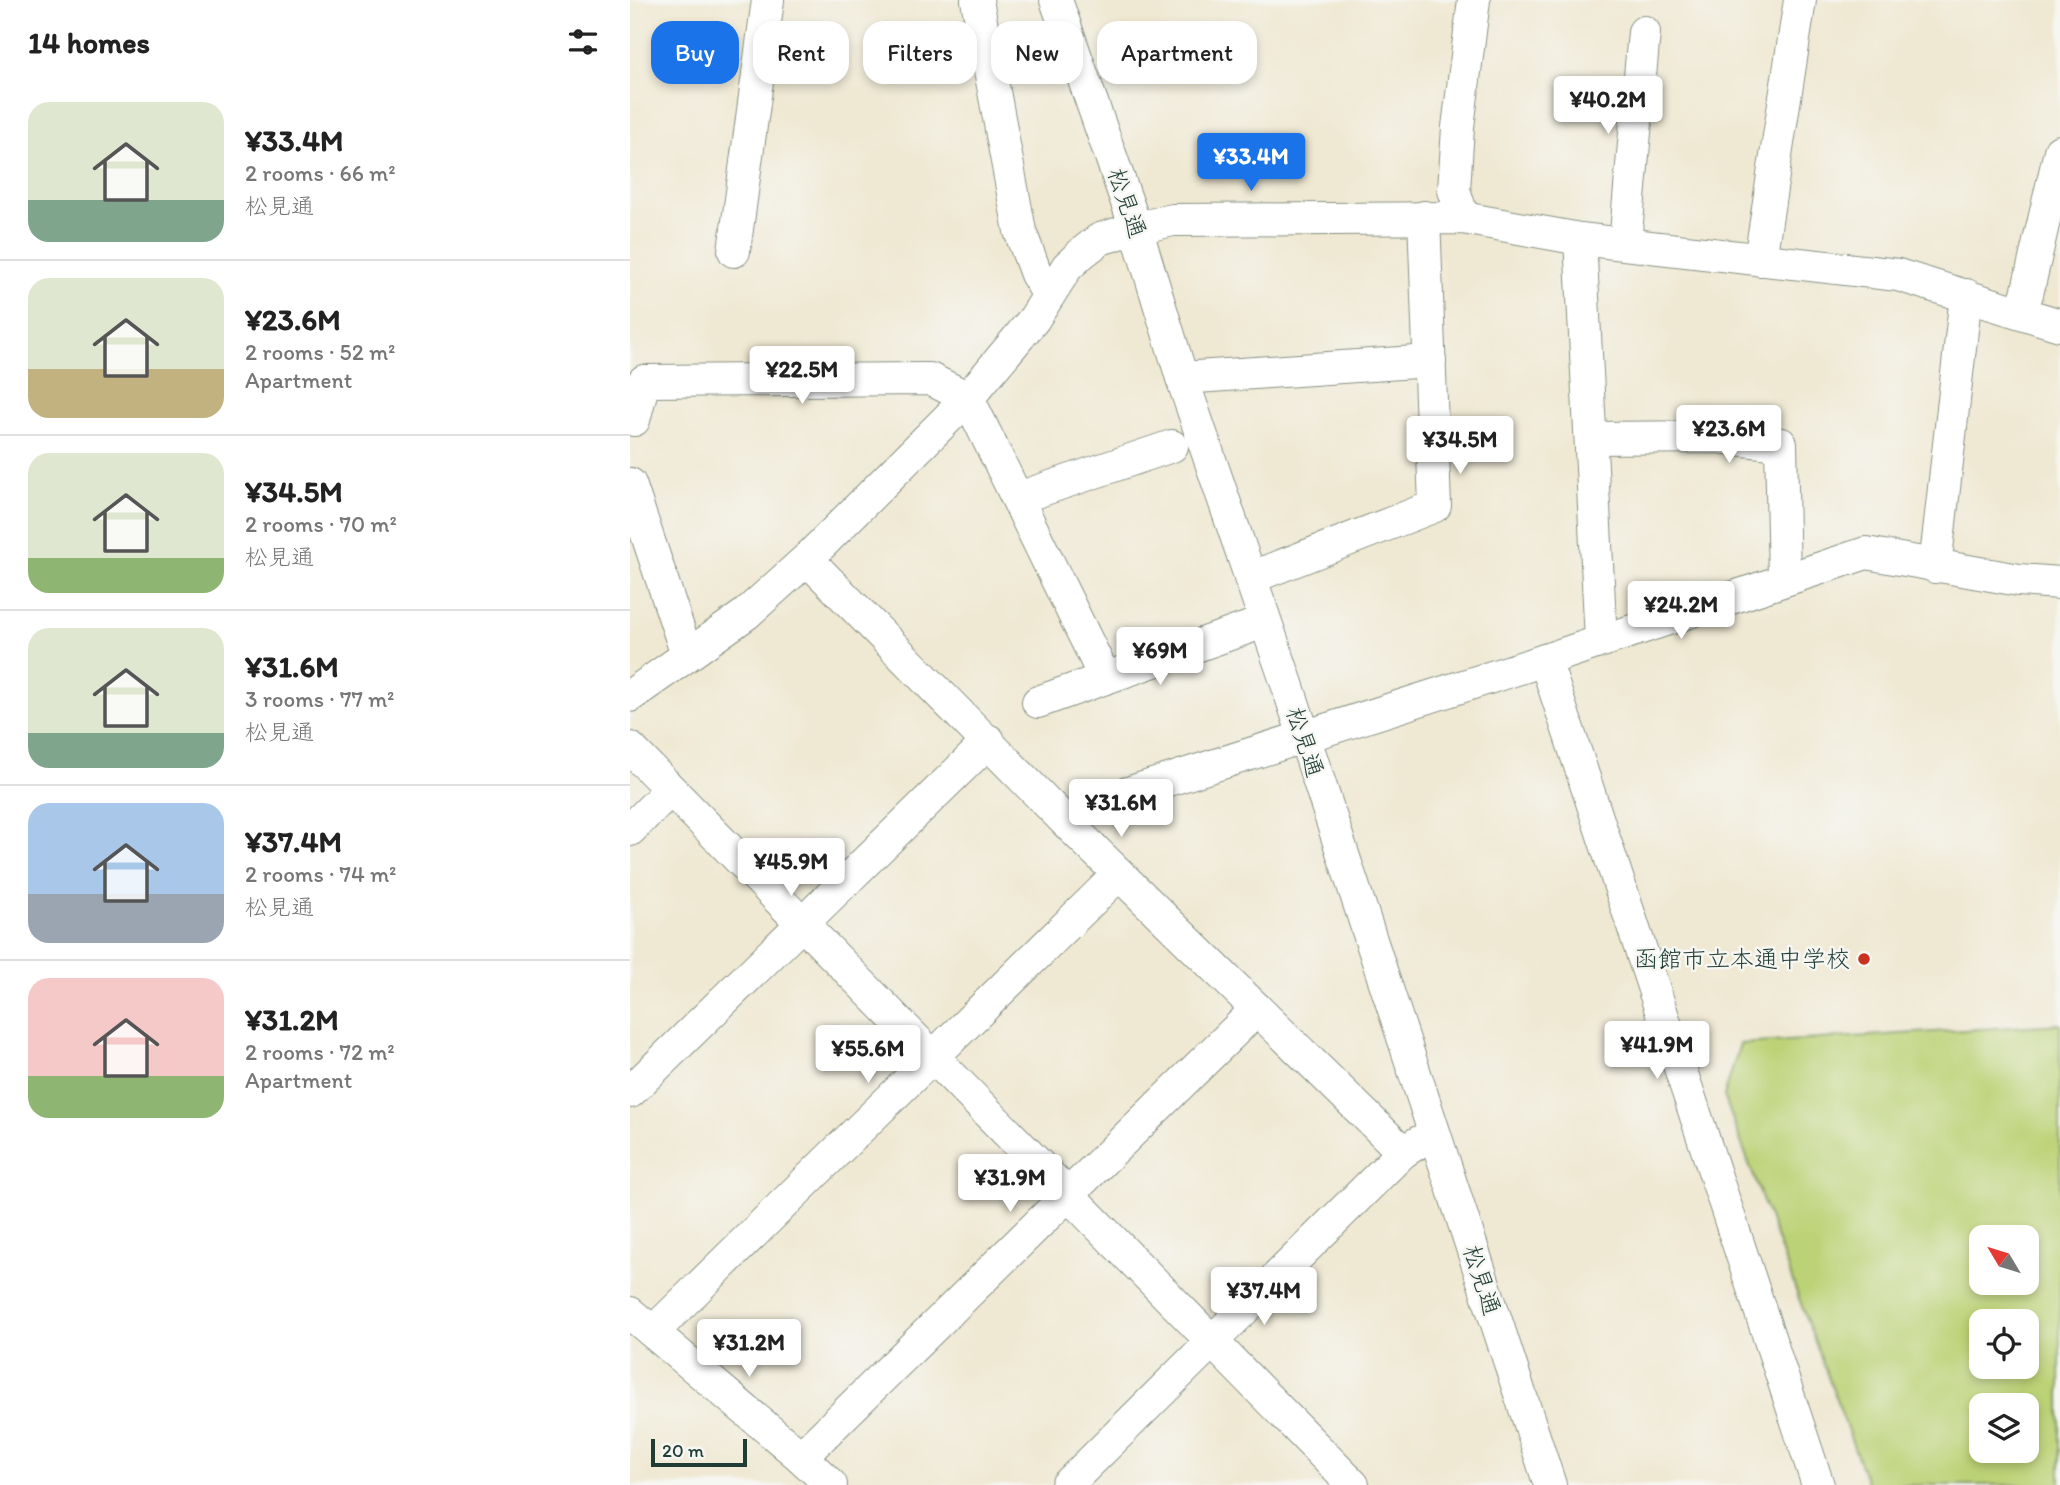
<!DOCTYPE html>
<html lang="en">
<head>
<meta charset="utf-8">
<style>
	body { margin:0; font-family:Itim,"Klee One",sans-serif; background:#f6f6f6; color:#222; height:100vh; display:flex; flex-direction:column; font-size:26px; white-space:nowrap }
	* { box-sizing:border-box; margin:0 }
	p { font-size:23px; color:#767676 }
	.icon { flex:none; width:38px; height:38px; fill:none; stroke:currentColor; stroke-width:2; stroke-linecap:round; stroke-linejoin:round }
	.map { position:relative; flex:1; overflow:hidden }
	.panel { display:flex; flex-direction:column; background:#fff; width:630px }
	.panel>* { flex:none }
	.guide { position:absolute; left:21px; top:21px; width:665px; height:63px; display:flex; gap:14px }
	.needle { width:46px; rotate:308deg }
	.controls { position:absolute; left:1339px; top:1225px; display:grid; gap:14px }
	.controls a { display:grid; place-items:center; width:70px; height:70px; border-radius:14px; background:#fff; box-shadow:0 4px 10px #0003; font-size:35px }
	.scale { position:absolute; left:21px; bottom:18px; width:96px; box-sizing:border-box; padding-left:7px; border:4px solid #1f3d34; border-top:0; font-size:19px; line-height:24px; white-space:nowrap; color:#1f3d34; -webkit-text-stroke:5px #f6f6f2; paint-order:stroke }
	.price { position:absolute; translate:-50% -60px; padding:0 16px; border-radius:7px; background:#fff; color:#222; font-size:23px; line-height:46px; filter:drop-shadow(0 2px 4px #0008) }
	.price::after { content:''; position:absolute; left:50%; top:42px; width:21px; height:16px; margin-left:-10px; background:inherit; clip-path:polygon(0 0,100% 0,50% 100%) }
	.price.selected { background:#1a73e8; color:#fff }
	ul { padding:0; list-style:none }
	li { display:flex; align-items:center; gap:21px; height:175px; padding:0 28px }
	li+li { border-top:2px solid #e0e0e0 }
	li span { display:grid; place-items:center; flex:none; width:196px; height:140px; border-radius:21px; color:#555 }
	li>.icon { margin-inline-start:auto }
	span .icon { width:84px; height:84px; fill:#fffc; stroke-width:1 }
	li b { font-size:30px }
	h2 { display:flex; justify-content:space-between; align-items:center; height:84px; padding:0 28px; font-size:30px }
	.pill { padding:0 24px; border-radius:21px; background:#fff; box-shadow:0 4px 10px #0003; font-size:24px; line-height:63px }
	.pill.selected { background:#1a73e8; color:#fff }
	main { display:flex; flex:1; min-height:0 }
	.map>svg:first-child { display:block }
	.green { fill:#bcd276; stroke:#6e8855; stroke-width:2; fill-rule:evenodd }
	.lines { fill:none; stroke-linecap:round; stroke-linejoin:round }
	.minor-casing { stroke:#879283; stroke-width:34 }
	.minor { stroke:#fff; stroke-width:32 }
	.poi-dot { fill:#c8321e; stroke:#f6f6f2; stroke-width:2.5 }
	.labels { text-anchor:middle; stroke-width:5; stroke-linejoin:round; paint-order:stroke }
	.street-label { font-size:24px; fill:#1f3d34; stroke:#f6f6f2 }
	.poi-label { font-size:24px; fill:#1f3d34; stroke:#f6f6f2; text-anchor:end }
</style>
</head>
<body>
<main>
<section class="panel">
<h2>14 homes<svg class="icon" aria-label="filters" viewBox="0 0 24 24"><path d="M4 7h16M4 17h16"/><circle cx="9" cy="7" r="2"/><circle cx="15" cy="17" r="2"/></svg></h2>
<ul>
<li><span style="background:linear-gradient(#dfe7d0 70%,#7fa58c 0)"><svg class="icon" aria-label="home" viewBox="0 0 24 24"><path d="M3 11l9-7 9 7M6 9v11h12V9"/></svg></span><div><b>¥33.4M</b><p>2 rooms · 66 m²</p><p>松見通</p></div></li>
<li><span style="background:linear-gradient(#dfe7d0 65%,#c2b280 0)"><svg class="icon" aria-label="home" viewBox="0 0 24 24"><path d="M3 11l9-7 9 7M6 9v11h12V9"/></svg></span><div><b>¥23.6M</b><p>2 rooms · 52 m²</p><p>Apartment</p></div></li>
<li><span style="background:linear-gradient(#dfe7d0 75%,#8fb573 0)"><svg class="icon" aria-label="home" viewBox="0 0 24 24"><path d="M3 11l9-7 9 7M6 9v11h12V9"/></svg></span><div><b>¥34.5M</b><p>2 rooms · 70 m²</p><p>松見通</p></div></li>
<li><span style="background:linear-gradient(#dfe7d0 75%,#7fa58c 0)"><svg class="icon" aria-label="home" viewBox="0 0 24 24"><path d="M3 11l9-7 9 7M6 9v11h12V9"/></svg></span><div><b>¥31.6M</b><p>3 rooms · 77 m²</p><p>松見通</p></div></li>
<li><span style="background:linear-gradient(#a9c7e8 65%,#9aa5b1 0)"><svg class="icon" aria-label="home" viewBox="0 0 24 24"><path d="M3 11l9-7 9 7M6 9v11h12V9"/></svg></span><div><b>¥37.4M</b><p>2 rooms · 74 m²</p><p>松見通</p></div></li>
<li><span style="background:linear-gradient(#f6c9c9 70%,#8fb573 0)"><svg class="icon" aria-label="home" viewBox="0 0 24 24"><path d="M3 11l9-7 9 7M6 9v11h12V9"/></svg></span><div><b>¥31.2M</b><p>2 rooms · 72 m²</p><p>Apartment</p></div></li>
</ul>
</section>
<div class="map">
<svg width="1430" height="1485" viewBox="0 0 1430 1485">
	<rect width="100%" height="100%" fill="#f6f6f2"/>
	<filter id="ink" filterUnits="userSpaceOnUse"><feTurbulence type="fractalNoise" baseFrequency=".0143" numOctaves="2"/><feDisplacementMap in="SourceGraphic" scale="14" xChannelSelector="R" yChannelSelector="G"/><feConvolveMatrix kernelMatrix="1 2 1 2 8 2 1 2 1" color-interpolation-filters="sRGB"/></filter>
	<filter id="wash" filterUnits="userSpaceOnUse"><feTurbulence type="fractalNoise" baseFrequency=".00686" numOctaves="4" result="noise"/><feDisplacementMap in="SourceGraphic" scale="28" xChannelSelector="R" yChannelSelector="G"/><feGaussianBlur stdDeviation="1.57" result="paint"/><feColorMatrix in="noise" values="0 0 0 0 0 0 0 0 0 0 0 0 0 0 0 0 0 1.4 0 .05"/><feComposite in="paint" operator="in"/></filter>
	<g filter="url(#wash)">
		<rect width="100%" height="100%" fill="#efe8d2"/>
		<path class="green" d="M 1430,1024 L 1430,1485 L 1238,1485 L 1094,1096 L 1110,1044 ZM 1351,1237 L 1396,1237 L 1396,1283 L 1351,1283 ZM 1351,1321 L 1396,1321 L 1396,1367 L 1351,1367 ZM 1351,1405 L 1396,1405 L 1396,1451 L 1351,1451 Z"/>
	</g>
	<g filter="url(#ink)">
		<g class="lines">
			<defs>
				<g id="minor">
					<polyline points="347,0 390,231 406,274 419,295"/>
					<polyline points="426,0 506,228 552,378 657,684 920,1485"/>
					<polyline points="833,218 824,190 828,127 844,0"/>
					<polyline points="950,239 971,640"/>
					<polyline points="995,244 1014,32"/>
					<polyline points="104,251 138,0"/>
					<polyline points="1130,260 1170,0"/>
					<polyline points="1390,312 1397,294 1430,151"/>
					<polyline points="552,378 800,361"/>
					<polyline points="4,420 14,381 300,379 338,398 475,678"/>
					<polyline points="961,438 1087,437 1151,444 1154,579"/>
					<polyline points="0,484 57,655"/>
					<polyline points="388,498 542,446"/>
					<polyline points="177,559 438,824 773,1152"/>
					<polyline points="1305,567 1336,295"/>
					<polyline points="620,578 805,506 794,217"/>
					<polyline points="915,660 1188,1485"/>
					<polyline points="0,696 116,614 177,559 338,398 404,319 437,267 452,253 470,239 506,228 543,220 833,218 950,239 1268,275 1430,325"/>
					<polyline points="408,702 634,622"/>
					<polyline points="0,748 723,1485"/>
					<polyline points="438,824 460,805 915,660 1236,553 1389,580 1430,583"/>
					<polyline points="0,830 40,790"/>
					<polyline points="0,1092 359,741"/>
					<polyline points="0,1313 171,1457 201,1485"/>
					<polyline points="23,1332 489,874"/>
					<polyline points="171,1457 627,1009"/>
					<polyline points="437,1485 773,1152 789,1142"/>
				</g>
			</defs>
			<use href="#minor" class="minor-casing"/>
			<use href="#minor" class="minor"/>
		</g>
	</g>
	<circle class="poi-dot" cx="1234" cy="959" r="7"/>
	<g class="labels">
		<g class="street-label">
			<text transform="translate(497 203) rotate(71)" y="8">松見通</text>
			<text transform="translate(675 742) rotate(72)" y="8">松見通</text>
			<text transform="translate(852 1280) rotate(72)" y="8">松見通</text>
		</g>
		<g class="poi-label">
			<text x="1220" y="967">函館市立本通中学校</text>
		</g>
	</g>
</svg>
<div class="controls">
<a><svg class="needle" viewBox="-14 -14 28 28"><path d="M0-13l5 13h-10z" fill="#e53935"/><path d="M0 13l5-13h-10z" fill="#767676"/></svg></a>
<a><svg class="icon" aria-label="locate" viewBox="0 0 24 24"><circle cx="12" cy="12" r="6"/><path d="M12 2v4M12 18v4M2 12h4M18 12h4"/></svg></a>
<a><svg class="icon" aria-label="layers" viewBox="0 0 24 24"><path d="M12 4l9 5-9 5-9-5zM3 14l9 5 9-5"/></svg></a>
</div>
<div class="scale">20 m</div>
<b class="price" style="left:978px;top:136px">¥40.2M</b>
<b class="price selected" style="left:621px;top:193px">¥33.4M</b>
<b class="price" style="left:172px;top:406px">¥22.5M</b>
<b class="price" style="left:1099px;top:465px">¥23.6M</b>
<b class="price" style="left:830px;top:476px">¥34.5M</b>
<b class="price" style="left:1051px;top:641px">¥24.2M</b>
<b class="price" style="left:530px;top:687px">¥69M</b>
<b class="price" style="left:491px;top:839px">¥31.6M</b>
<b class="price" style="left:161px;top:898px">¥45.9M</b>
<b class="price" style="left:1027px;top:1081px">¥41.9M</b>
<b class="price" style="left:238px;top:1085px">¥55.6M</b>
<b class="price" style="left:380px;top:1214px">¥31.9M</b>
<b class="price" style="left:634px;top:1327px">¥37.4M</b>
<b class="price" style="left:119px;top:1379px">¥31.2M</b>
<div class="guide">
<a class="pill selected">Buy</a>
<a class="pill">Rent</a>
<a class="pill">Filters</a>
<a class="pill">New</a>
<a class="pill">Apartment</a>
</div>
</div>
</main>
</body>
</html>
